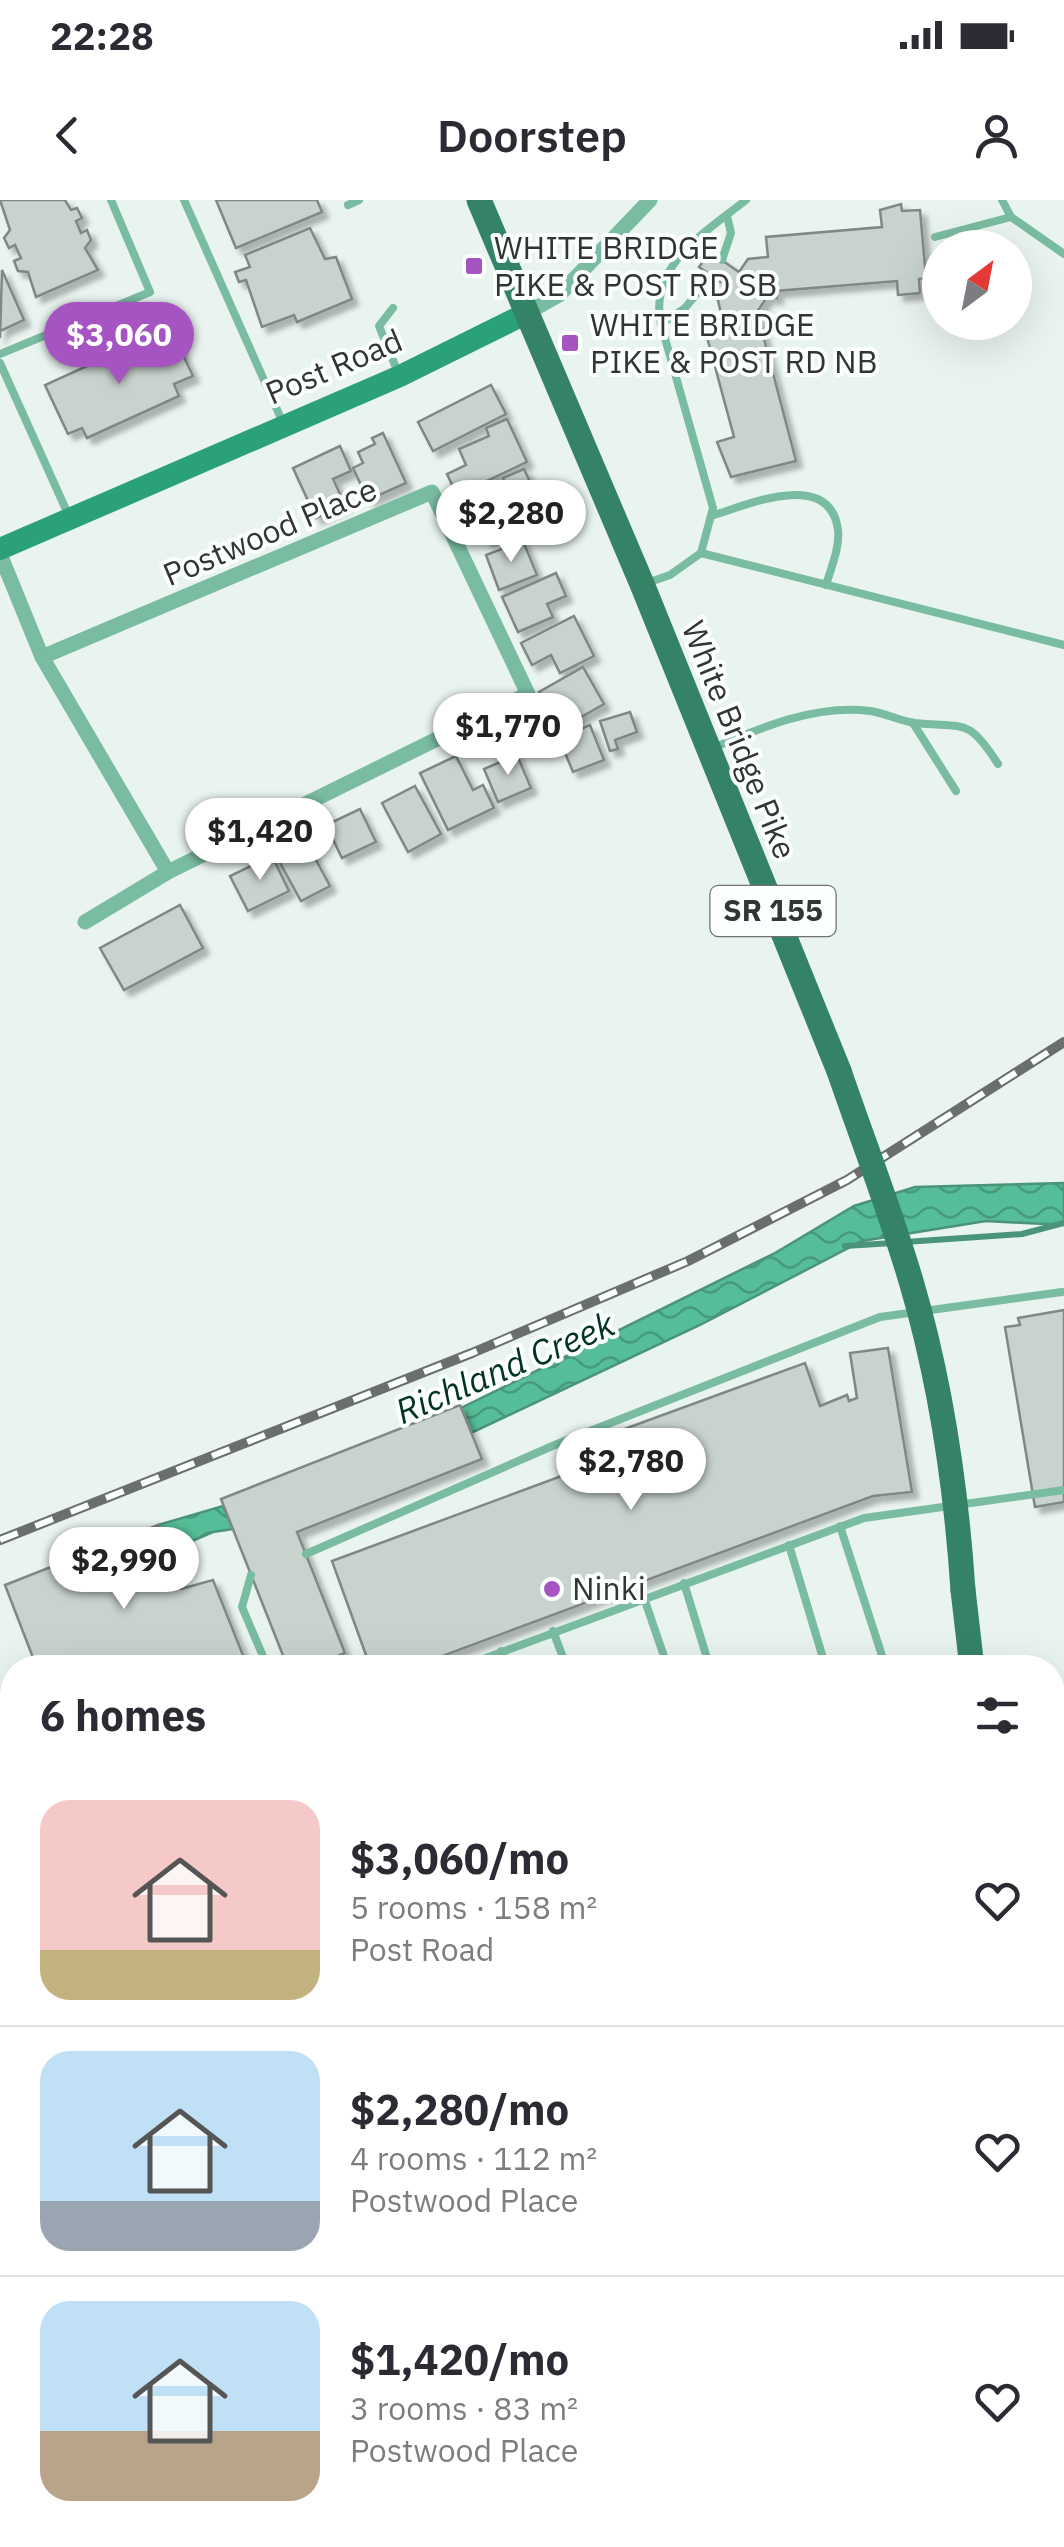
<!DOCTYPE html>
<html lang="en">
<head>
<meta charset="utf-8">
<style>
	body { margin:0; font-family:"IBM Plex Sans",sans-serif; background:#f2f2f3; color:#2b2b33; height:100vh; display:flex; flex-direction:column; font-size:38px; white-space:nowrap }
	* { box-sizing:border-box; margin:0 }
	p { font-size:32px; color:#7c7c81 }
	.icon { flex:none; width:55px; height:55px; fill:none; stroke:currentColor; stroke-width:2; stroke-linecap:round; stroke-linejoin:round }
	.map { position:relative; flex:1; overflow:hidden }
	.details { position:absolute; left:0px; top:1455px; width:1065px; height:892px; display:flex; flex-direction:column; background:#fff; border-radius:40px 40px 0 0; box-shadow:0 10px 40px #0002 }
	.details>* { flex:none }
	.needle { width:65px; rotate:32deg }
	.fabs { position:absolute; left:922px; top:30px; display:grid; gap:20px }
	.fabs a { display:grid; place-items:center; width:110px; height:110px; border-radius:50%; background:#fff; box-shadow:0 10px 40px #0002; font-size:50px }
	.price { position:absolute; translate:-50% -85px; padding:0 22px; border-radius:35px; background:#fff; color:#222; font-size:32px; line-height:65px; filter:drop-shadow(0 2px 5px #0008) }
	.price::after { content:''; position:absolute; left:50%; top:60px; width:30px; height:22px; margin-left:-15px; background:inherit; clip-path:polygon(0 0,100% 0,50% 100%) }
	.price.current { background:#a754c3; color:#fff }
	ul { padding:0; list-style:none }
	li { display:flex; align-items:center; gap:30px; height:250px; padding:0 40px }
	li+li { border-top:2px solid #e1e1e2 }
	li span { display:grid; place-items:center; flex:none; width:280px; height:200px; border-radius:30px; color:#555 }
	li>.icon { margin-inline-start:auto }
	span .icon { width:120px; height:120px; fill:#fffc; stroke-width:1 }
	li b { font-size:42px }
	h2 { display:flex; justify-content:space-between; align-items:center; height:120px; padding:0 40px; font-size:42px }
	.status { display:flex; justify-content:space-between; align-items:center; height:70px; padding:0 50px; background:#fff; direction:ltr }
	.status svg { height:28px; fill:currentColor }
	header { display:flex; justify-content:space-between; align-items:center; height:130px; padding:0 40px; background:#fff; font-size:45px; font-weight:600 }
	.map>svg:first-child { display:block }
	.water { fill:url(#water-waves); stroke:#4a9479; stroke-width:2.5 }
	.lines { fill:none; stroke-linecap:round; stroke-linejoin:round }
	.stream { stroke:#4a9479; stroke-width:6 }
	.building { fill:#c9d3ce; stroke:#7f8884; stroke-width:2.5; filter:url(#shadow) }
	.lane { stroke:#7abca1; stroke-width:8 }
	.street { stroke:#7abca1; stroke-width:15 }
	.secondary { stroke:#2aa07b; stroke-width:22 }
	.primary { stroke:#358367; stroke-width:25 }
	.rail-casing { stroke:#6a6f6d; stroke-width:10 }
	.rail { stroke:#fbfffd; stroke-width:6; stroke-dasharray:19; stroke-linecap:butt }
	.primary-bridge { stroke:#358367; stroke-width:25 }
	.poi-dot { fill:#a754c3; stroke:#fbfffd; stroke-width:4 }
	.labels { text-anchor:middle; stroke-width:8; stroke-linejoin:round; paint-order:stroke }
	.shield { fill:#fbfffd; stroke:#6e7270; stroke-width:2.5 }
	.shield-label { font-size:30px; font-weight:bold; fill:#323534 }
	.poi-label { font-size:32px; fill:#323534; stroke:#fbfffd; text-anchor:start }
	.street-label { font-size:32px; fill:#323534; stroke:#fbfffd }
	.water-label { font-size:35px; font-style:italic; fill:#013324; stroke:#fbfffd }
</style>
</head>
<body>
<div class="status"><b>22:28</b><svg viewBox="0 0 49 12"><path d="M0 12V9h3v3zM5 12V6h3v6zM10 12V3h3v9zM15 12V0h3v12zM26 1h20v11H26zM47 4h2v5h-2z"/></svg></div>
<header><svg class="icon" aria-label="back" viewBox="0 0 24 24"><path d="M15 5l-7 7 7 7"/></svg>Doorstep<svg class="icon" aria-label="person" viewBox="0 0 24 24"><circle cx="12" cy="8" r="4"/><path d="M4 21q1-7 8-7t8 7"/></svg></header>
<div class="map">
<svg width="1064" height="2347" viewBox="0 0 1064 2347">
	<defs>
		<pattern id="water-waves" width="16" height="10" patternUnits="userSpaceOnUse" patternTransform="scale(2.5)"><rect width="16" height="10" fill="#55bd97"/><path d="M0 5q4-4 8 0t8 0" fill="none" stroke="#479a7c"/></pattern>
		<filter id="shadow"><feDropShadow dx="6" dy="6" stdDeviation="2.5" flood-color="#0004"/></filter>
	</defs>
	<rect width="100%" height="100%" fill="#e9f3ef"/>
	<g class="water">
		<polygon points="1064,983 1064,1025 986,1021 862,1041 700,1125 471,1233 461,1208 775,1053 854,1006 915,987"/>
		<polygon points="223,1306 233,1329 213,1332 169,1351 158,1325"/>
	</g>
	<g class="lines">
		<g class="stream">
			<polyline points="905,1042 1022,1034 1064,1023"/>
			<polyline points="845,1046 893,1043"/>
		</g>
	</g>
	<g class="building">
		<polygon points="0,0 65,0 71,10 77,8 82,18 76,21 81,33 87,30 91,40 85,48 98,70 36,97 28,72 18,71 14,61 21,58 15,45 9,48 4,38 10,30"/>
		<polygon points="216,0 317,0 322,12 236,48"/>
		<polygon points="901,4 902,11 920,10 926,78 919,79 920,93 898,95 897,81 776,91 777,98 767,97 757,112 796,261 731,277 717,242 734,237 704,126 723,121 718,101 728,87 699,67 710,52 739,72 748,59 768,57 766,37 882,27 880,10"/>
		<polygon points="310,28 325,59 336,57 352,99 297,122 294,115 262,127 246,80 239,82 235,72 250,67 245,55"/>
		<polygon points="2,70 24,120 0,131 0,138"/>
		<polygon points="153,136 158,148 176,140 193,176 174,184 179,196 87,238 82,228 68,234 45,185"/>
		<polygon points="491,185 506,214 433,251 418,222"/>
		<polygon points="507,219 527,262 457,295 447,274 466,265 459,249 489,236 486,228"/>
		<polygon points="383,233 406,283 368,300 353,268 363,263 358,252 375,244 372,238"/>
		<polygon points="340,246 351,271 333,279 345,305 316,318 293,268"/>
		<polygon points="524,269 539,301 517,311 523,324 486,341 471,307 508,291 503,278"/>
		<polygon points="523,341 537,375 499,390 486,355"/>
		<polygon points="556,373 566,396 547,404 553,417 518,432 502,397"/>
		<polygon points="574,416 594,456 560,473 551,455 532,465 521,443"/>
		<polygon points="583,467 604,504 560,529 539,492"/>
		<polygon points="630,512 637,532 615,540 618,549 610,551 600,521"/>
		<polygon points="590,525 604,560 573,572 559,538"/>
		<polygon points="517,555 531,588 498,602 484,569"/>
		<polygon points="456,556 473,590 483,585 494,608 448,630 420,573"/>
		<polygon points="415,586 441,634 408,652 382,603"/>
		<polygon points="360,609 376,642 342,658 326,625"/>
		<polygon points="303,636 330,686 301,701 274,652"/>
		<polygon points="272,656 289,691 248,711 230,676"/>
		<polygon points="180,705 203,748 124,790 100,748"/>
		<polygon points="1064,1110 1064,1302 1035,1307 1005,1127 1020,1125 1018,1118"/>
		<polygon points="888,1148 912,1292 873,1296 410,1468 363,1468 360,1458 366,1455 332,1361 594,1264 586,1243 805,1163 820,1206 847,1195 849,1201 857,1198 850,1153"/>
		<polygon points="460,1205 482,1259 297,1332 345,1453 308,1468 288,1468 221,1299"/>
		<polygon points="158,1325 181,1389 213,1380 248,1468 37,1468 5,1385"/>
	</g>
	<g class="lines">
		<g class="lane">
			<polyline points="184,0 283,223"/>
			<polyline points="1002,0 1011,17 1064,54"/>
			<polyline points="348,5 359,0"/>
			<polyline points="935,37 1011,17"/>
			<polyline points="722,60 731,33 727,16"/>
			<polyline points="393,108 379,126 399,175"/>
			<polyline points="661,124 685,108 712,75"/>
			<polyline points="0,154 150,92 111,0"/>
			<polyline points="0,163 68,314"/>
			<path d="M 714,315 C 747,305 830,268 838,330 C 840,347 831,368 826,385"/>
			<path d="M 701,353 L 713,308 L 661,124 C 648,65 706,32 746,0"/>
			<polyline points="647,383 670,375 701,353 1064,445"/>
			<polyline points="913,523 956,591"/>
			<path d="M 711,549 C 760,528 815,504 870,511 C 885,513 900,521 915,523 C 965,528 968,517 998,564"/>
			<polyline points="840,1326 886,1468"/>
			<polyline points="789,1345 826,1468"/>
			<polyline points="306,1354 557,1244 880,1117 1062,1092"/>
			<polyline points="251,1375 242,1407 268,1468"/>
			<polyline points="684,1383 710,1468"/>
			<polyline points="644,1398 668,1468"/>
			<polyline points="553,1431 567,1468"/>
			<polyline points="501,1451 507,1468"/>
			<polyline points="459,1468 864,1318 1064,1290"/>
			<polyline points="1052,1767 1064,1765"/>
			<polyline points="1052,1857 1064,1873"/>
			<polyline points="1052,2065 1064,2064"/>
			<polyline points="249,2335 251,2347"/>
			<polyline points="412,2335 414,2347"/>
			<polyline points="608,2335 610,2347"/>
			<polyline points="756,2335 757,2347"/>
		</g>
		<g class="street">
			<polyline points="527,113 559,95 650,0"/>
			<polyline points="0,354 42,457"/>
			<polyline points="85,722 168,672 528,494 432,292 42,457 168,672"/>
			<polyline points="855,2347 859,2335"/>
		</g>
		<polyline class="secondary" points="0,349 400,176 527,113"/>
		<g class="primary">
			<polyline points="479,0 642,384 839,871"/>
			<polyline points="963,1390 972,1468"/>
			<polyline points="1052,1537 1064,1543"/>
			<polyline points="1052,1568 1064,1566"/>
			<polyline points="0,1747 12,1744"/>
			<polyline points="1051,2335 1052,2347"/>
		</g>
		<defs>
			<polyline id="rail" points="0,1340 472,1153 688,1061 847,980 1064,842"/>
		</defs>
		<use href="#rail" class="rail-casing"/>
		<use href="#rail" class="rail"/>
		<path class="primary-bridge" d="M 839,871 C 863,941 890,1010 911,1081 C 941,1182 956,1286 963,1390"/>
	</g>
	<g class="poi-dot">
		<rect x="464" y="56" width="20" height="20" rx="5"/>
		<rect x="560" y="133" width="20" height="20" rx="5"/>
		<circle cx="552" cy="1389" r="10"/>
	</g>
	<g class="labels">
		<rect class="shield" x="710.5" y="686" width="125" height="50" rx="8"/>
		<g class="shield-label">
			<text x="773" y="721">SR 155</text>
		</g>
		<g class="poi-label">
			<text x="494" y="59">WHITE BRIDGE<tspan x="494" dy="37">PIKE &amp; POST RD SB</tspan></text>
			<text x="590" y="136">WHITE BRIDGE<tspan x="590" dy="37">PIKE &amp; POST RD NB</tspan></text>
			<text x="572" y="1400">Ninki</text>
		</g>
		<g class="street-label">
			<text transform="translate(334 167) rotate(-23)" y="11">Post Road</text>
			<text transform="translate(270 332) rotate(-23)" y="11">Postwood Place</text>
			<text transform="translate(739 540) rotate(68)" y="11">White Bridge Pike</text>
		</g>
		<g class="water-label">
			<text transform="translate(505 1168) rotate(-23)" y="12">Richland Creek</text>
		</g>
	</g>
</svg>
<div class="fabs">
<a><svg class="needle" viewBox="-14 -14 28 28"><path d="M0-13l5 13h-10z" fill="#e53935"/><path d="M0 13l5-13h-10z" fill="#7c7c81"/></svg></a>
</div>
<b class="price current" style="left:119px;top:187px">$3,060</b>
<b class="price" style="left:511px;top:365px">$2,280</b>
<b class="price" style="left:508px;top:578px">$1,770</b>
<b class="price" style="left:260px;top:683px">$1,420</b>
<b class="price" style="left:631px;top:1313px">$2,780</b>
<b class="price" style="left:124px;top:1412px">$2,990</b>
<section class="details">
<h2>6 homes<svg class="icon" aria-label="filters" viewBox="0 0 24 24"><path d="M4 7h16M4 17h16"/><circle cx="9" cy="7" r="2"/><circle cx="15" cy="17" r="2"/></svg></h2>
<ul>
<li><span style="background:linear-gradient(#f6c9c9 75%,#c2b280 0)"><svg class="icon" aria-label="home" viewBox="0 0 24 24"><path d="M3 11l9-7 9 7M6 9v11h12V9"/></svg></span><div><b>$3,060/mo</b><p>5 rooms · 158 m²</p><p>Post Road</p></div><svg class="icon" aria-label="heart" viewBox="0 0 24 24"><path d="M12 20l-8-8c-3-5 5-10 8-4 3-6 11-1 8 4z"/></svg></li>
<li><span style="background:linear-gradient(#bfe0f5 75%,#9aa5b1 0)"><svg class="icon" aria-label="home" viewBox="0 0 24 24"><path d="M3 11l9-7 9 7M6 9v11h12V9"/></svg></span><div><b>$2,280/mo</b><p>4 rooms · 112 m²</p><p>Postwood Place</p></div><svg class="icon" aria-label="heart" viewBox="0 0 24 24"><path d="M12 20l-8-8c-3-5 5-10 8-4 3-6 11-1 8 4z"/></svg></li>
<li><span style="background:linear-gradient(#bfe0f5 65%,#b9a48a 0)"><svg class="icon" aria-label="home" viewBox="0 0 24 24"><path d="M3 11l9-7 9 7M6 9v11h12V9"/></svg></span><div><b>$1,420/mo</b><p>3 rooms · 83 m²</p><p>Postwood Place</p></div><svg class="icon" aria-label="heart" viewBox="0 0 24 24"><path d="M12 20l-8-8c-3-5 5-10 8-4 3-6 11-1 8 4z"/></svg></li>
</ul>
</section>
</div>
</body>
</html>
